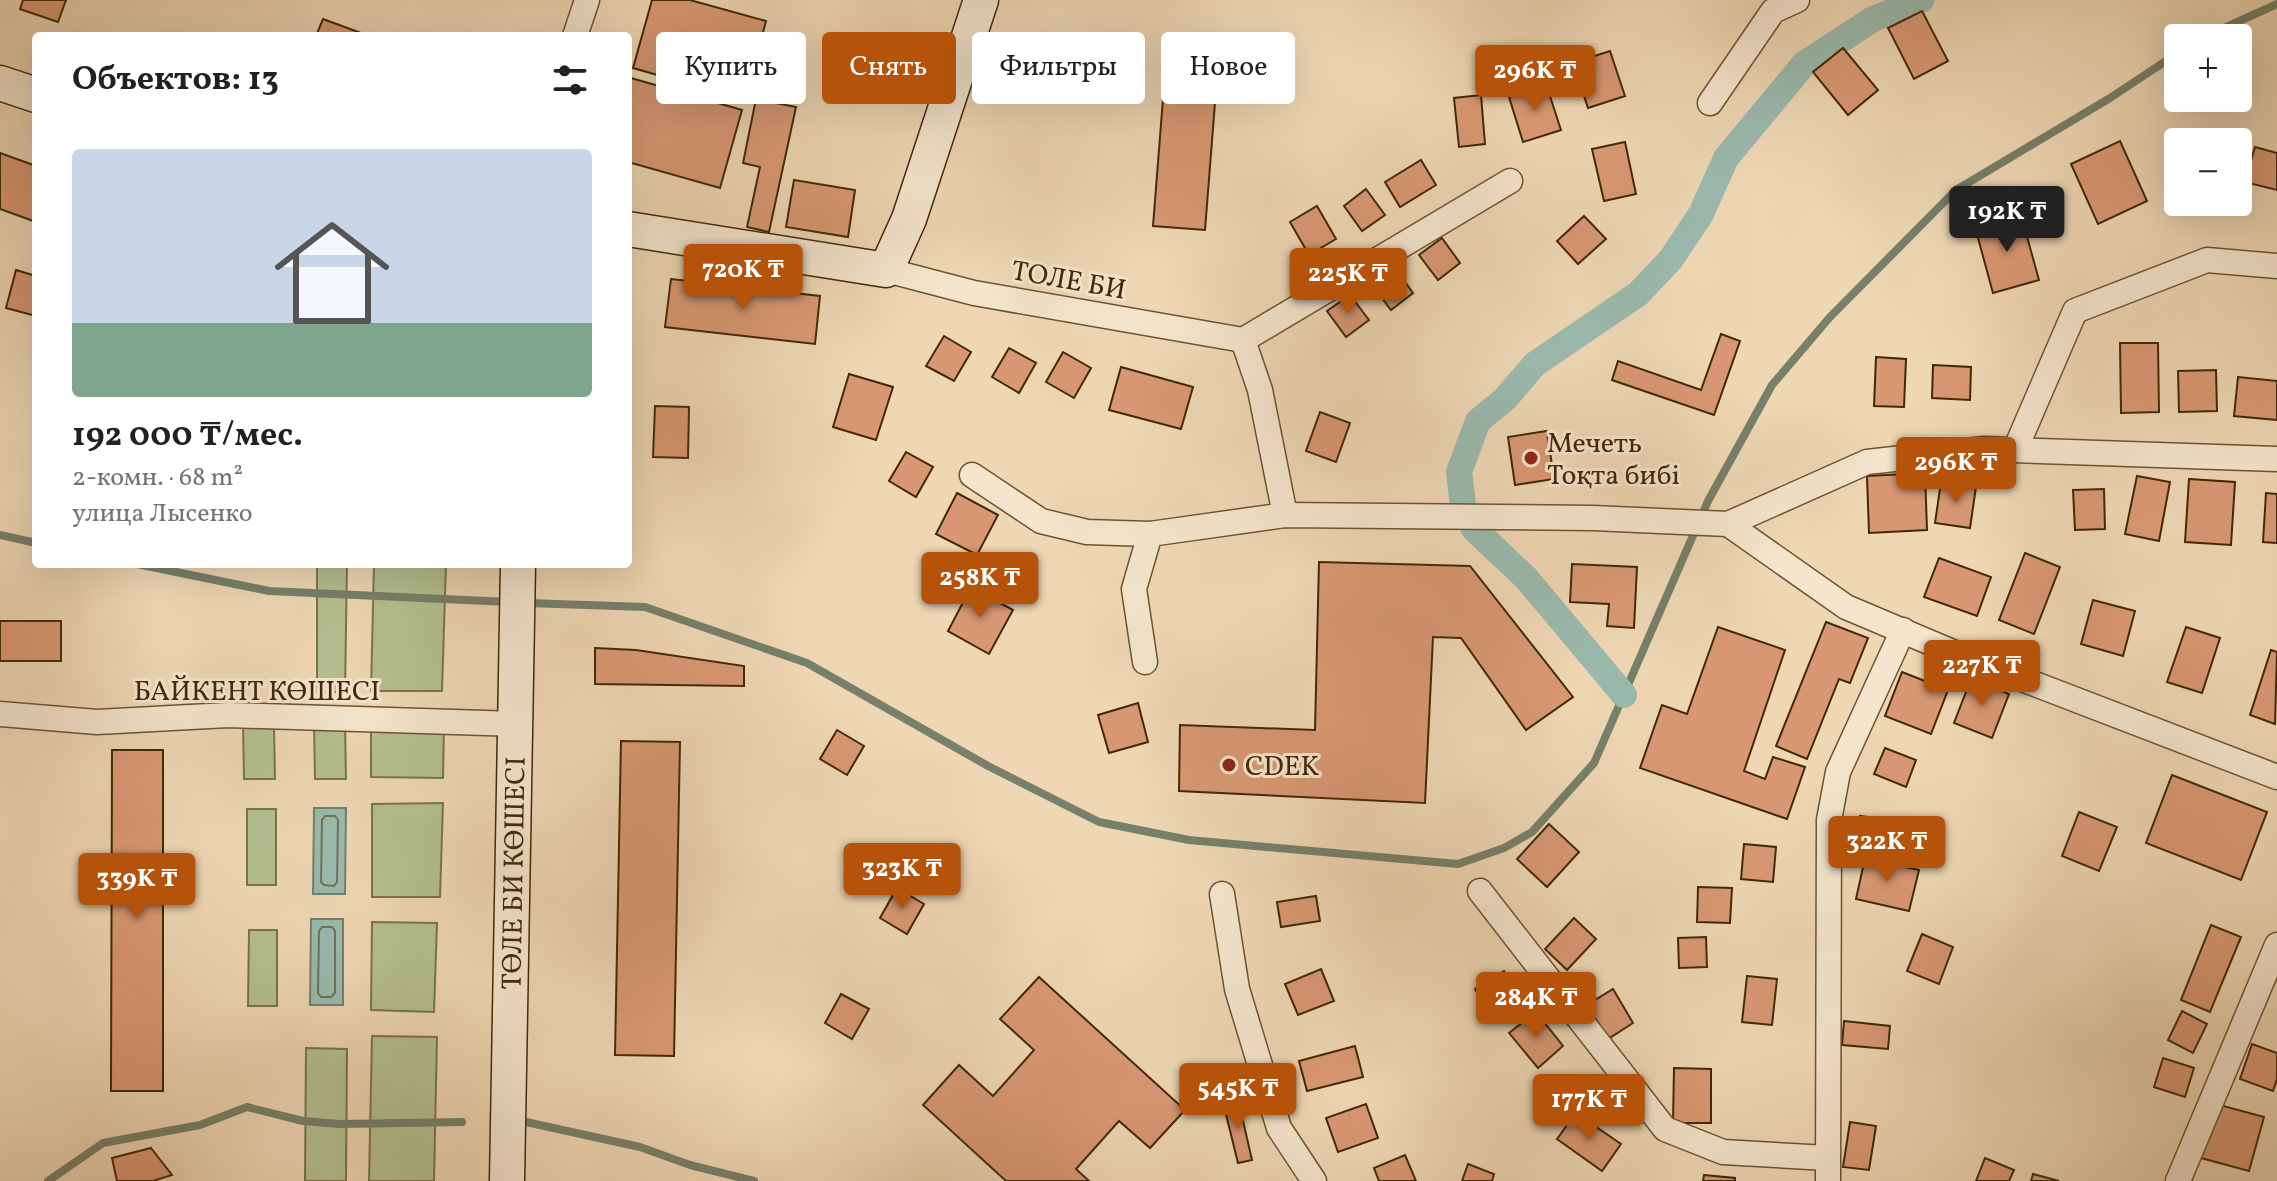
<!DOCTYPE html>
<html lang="ru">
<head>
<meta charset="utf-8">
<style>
	body { margin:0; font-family:Vollkorn,serif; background:#f2f2f2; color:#202124; height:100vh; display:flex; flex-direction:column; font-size:30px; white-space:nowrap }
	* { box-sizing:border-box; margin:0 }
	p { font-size:26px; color:#757577 }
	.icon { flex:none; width:44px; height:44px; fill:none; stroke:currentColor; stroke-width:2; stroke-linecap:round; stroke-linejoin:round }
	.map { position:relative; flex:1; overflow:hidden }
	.side { position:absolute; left:32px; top:32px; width:600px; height:536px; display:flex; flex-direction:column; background:#fff; border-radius:8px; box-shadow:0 8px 32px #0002 }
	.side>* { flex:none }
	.guide { position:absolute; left:656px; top:32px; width:760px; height:72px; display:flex; gap:16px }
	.tools { position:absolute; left:2164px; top:24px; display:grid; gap:16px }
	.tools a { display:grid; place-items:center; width:88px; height:88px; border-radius:8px; background:#fff; box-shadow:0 8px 32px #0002; font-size:40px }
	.price { position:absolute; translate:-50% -68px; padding:0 18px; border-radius:8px; background:#b45309; color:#fff; font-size:26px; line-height:52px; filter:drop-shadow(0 2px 4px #0008) }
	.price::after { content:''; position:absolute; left:50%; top:48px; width:24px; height:18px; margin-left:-12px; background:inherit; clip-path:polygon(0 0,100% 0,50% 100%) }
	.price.current { background:#222; color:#fff }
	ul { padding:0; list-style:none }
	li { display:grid; align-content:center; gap:16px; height:424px; padding:0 40px }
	li span { display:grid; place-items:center; height:248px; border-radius:8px; color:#555 }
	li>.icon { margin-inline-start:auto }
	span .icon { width:144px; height:144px; fill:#fffc; stroke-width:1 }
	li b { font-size:34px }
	h2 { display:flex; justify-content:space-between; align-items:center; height:96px; padding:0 40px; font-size:34px }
	.pill { padding:0 28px; border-radius:8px; background:#fff; box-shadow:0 8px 32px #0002; font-size:28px; line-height:72px }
	.pill.current { background:#b45309; color:#fff }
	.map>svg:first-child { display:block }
	.green { fill:#b4bf91; stroke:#7a744b; stroke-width:2 }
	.water { fill:#9abaae; stroke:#76806a; stroke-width:2 }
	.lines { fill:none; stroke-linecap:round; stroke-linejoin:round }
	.shore { stroke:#6d725a; stroke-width:2 }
	.stream { stroke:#76806a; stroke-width:8 }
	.canal { stroke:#9abaae; stroke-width:26 }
	.building { fill:#d99873; stroke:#402905; stroke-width:2 }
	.street-casing { stroke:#6c5431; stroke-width:27 }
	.secondary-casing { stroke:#402905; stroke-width:37 }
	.street { stroke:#f5e5ce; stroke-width:24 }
	.secondary { stroke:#f5e5ce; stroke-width:34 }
	.poi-dot { fill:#8f2418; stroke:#f5e5ce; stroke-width:3 }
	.labels { text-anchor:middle; stroke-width:6; stroke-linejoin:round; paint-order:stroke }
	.street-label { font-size:28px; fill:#402905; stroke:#f5e5ce }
	.poi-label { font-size:28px; fill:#402905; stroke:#f5e5ce; text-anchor:start }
</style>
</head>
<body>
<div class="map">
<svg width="2277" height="1181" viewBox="0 0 2277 1181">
	<rect width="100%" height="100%" fill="#efd7b4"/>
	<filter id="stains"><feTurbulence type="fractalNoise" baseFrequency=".0025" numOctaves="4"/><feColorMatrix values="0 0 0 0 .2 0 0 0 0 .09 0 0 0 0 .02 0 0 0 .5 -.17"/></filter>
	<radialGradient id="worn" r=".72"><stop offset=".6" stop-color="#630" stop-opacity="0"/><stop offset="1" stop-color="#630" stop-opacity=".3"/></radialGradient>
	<g class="green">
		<polygon points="317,564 347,564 345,692 317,692"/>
		<polygon points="374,564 446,564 442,691 371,691"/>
		<polygon points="345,723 346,779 315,779 314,724"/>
		<polygon points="243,724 274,724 275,779 244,779"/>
		<polygon points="371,726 444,727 443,778 371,777"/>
		<polygon points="443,803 440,897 372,897 372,804"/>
		<rect x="247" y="809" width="29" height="76"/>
		<polygon points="372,922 437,923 434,1012 371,1010"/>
		<polygon points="249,930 277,930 277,1006 248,1006"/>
		<polygon points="372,1036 437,1037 434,1181 369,1181"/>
		<polygon points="306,1048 347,1049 346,1181 305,1181"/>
	</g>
	<g class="water">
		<polygon points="314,808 346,808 345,894 313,894"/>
		<polygon points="311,919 343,919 343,1005 310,1005"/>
	</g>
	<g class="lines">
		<g class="shore">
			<polygon points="325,816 335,816 338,820 337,882 334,886 324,885 321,882 322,820"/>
			<polygon points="322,927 332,927 335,931 335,993 331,997 321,997 318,993 319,931"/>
		</g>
		<g class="stream">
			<polyline points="2202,38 2277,4"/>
			<polyline points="0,535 36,543"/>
			<polyline points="137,564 269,591 509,602"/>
			<polyline points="527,603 645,607 807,663 988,766 1099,822 1189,840 1458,864 1504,848 1532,832 1594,763 1708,501 1772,385 1830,317 1956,190 2110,98 2178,53"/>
			<polyline points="526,1122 640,1147 690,1165 754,1181"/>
			<polyline points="48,1181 103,1143 200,1125 247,1107 303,1121 340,1124 462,1122"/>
		</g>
		<polyline class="canal" points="1624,695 1526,578 1474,529 1463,505 1459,472 1478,421 1505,399 1535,364 1638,294 1671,259 1701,214 1726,158 1804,64 1873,19 1921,0"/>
	</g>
	<g class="building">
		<polygon points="23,0 66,0 58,22 20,9"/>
		<polygon points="652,0 690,0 766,21 745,100 633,68"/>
		<polygon points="1922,11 1948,61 1914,79 1888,28"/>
		<polygon points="323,19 369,36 316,36"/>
		<polygon points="1168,35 1220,39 1205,230 1153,226"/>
		<polygon points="1843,48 1878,90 1848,115 1813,72"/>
		<polygon points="1610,51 1625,96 1588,108 1573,63"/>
		<polygon points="631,78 742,110 720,188 628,162 628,87"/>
		<polygon points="1546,84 1561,130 1523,142 1509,97"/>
		<polygon points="1481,95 1485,144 1459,147 1454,98"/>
		<polygon points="756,99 796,107 769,232 747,227 760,167 743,163"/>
		<polygon points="2120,141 2147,201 2098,224 2071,164"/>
		<polygon points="1625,142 1636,194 1604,201 1592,149"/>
		<polygon points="2255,147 2277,153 2277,190 2245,182"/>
		<polygon points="0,153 36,166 36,222 0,209"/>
		<polygon points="1421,160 1436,185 1400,207 1385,182"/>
		<polygon points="794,180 855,190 848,237 786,227"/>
		<polygon points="1366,189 1385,215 1362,231 1344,206"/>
		<polygon points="1317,206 1336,239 1309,255 1290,222"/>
		<polygon points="2021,215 2039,280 1993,293 1975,227"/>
		<polygon points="1584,216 1606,239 1578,264 1557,241"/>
		<polygon points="1442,238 1460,263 1438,280 1419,255"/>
		<polygon points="1395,268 1413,293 1391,310 1372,285"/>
		<polygon points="16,270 36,276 36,316 6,308"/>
		<polygon points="671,279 820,296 815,344 665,327"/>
		<polygon points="1350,295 1369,320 1346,337 1327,311"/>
		<polygon points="1721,334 1740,341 1714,415 1612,380 1618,361 1701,390"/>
		<polygon points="944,336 971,352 954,381 926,366"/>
		<polygon points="2120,343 2158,343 2159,412 2121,413"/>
		<polygon points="1009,348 1036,363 1019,393 992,377"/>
		<polygon points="1063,352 1091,368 1074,398 1046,382"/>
		<polygon points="1876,357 1906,359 1904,407 1874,406"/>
		<polygon points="1933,365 1971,367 1970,400 1932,398"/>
		<polygon points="1121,367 1193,387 1181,429 1109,410"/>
		<polygon points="2216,370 2217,411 2179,412 2178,371"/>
		<polygon points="849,374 893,387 876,440 833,427"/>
		<polygon points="2238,377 2277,381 2277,420 2234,416"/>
		<polygon points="655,406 689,407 688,458 653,457"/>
		<polygon points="1320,412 1350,423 1336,462 1306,451"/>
		<polygon points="1547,431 1554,479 1515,485 1508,437"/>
		<polygon points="906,452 933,467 916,497 889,481"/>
		<polygon points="1925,473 1927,530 1869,533 1867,476"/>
		<polygon points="2137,476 2170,482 2159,541 2125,534"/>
		<polygon points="2189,479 2235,482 2231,545 2185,542"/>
		<polygon points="1941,482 1976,487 1970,528 1935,523"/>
		<polygon points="2104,489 2105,529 2075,530 2073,490"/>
		<polygon points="957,493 998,515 977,555 936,534"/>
		<polygon points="2266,493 2277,494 2277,543 2263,542"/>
		<polygon points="2025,553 2060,567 2034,634 1999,620"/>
		<polygon points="1939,558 1991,577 1977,616 1924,597"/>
		<polygon points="1319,562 1470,566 1573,697 1526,730 1461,638 1433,637 1425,803 1179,791 1180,725 1315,730"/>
		<polygon points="1572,564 1637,567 1634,628 1607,626 1609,604 1570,602"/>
		<polygon points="971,587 1013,610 989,654 948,631"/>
		<polygon points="2093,600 2135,611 2123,656 2081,644"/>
		<rect x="0" y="621" width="61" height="40"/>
		<polygon points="1826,622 1868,638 1850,683 1839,679 1807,759 1776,746"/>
		<polygon points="1718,627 1785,650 1744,771 1765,779 1773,757 1805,767 1787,819 1640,768 1662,705 1687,714"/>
		<polygon points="2186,627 2220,638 2202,693 2167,682"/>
		<polygon points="595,648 636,650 744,666 744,686 595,684"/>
		<polygon points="2271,650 2277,652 2275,724 2250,715"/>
		<polygon points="1902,672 1948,690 1931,734 1885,716"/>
		<polygon points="1971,679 2009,694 1992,738 1954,723"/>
		<polygon points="1138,703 1148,742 1109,753 1098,715"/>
		<polygon points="837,730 864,746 847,775 820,759"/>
		<polygon points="621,741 680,742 674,1056 615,1055"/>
		<polygon points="1885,748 1916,760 1906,787 1874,774"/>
		<polygon points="112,750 163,750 163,1091 111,1091"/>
		<polygon points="2172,775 2267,812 2241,880 2146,843"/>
		<polygon points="2079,812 2117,827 2099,871 2062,856"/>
		<polygon points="1860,816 1932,825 1929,855 1857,847"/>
		<polygon points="1549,824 1579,852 1547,887 1517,859"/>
		<polygon points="1744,844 1776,847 1773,882 1741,879"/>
		<polygon points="1865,858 1919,870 1909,911 1856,899"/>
		<polygon points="1698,887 1732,888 1730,923 1697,922"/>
		<polygon points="897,888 924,904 907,934 880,918"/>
		<polygon points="1316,896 1320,921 1281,927 1277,902"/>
		<polygon points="1574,918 1596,939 1567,970 1545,949"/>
		<polygon points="2211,925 2241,937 2210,1012 2181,1000"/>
		<polygon points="1922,934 1953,947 1939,984 1907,971"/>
		<polygon points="1706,937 1707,967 1679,968 1678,938"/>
		<polygon points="1321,969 1334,1001 1298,1015 1285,984"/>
		<polygon points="1504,971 1521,998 1491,1016 1475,989"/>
		<polygon points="1747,976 1777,979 1772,1025 1742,1022"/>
		<polygon points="1039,977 1185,1110 1150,1148 1119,1121 1076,1169 1089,1181 1006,1181 923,1105 959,1065 993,1096 1034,1050 1000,1019"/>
		<polygon points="1613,989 1633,1023 1608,1039 1587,1005"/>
		<polygon points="841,994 869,1009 852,1039 825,1023"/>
		<polygon points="2182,1011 2207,1024 2193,1053 2168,1040"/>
		<polygon points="1536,1012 1563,1046 1538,1068 1509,1033"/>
		<polygon points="1844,1021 1890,1026 1888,1049 1842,1045"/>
		<polygon points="2252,1044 2277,1053 2277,1079 2273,1091 2240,1079"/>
		<polygon points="1355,1046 1363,1077 1307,1091 1299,1061"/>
		<polygon points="2163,1058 2194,1068 2185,1097 2154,1087"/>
		<polygon points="1674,1068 1711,1069 1711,1123 1673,1123"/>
		<polygon points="1238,1099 1252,1160 1238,1163 1223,1102"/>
		<polygon points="1366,1104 1378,1138 1338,1152 1326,1118"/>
		<polygon points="2216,1104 2264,1117 2249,1171 2201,1158"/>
		<polygon points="1576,1113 1621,1144 1602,1171 1557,1139"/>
		<polygon points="1850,1122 1876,1126 1869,1170 1843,1167"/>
		<polygon points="151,1148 172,1175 153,1181 117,1181 112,1158"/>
		<polygon points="1405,1155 1416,1181 1379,1181 1374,1168"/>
		<polygon points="1985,1158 2014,1170 2009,1181 1976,1181"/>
		<polygon points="1468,1164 1494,1174 1492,1181 1462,1181"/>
		<polygon points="2033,1174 2059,1181 2031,1181"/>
		<polygon points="1704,1175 1735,1178 1735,1181 1703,1181"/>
	</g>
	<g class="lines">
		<defs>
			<g id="street">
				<polyline points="575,36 587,0"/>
				<polyline points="1710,103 1773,11 1797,0"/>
				<polyline points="886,270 974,293 1243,340"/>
				<polyline points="1243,340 1510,181"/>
				<polyline points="1243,340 1260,390 1285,515"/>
				<polyline points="2015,450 2075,311 2207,260 2277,266"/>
				<polyline points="972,475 1041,521 1087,532 1150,534"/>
				<polyline points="1728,524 1846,607 1962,656 2277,777"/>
				<polyline points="1145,662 1134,589 1150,534 1285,515 1593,518 1728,524 1867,462 1984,449 2277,459"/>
				<polyline points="0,714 97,722 228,715 515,724"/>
				<polyline points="1480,891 1665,1129 1723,1152 1827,1158"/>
				<polyline points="1222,894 1237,989 1279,1128 1314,1181"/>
				<polyline points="1828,1180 1829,820 1838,772 1903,630"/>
				<polyline points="2178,1181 2277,945"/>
			</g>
			<g id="secondary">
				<polyline points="0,83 36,95"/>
				<polyline points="628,229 886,270 909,219 981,0"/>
				<path id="s1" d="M 507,1181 L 518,564"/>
			</g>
		</defs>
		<use href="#street" class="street-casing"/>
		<use href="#secondary" class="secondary-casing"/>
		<use href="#street" class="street"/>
		<use href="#secondary" class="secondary"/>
	</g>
	<g class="poi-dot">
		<circle cx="1531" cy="458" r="8"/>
		<circle cx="1229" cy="765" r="8"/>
	</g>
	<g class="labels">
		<g class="street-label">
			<text transform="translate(1069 279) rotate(10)" y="10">ТОЛЕ БИ</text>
			<text x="257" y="700">БАЙКЕНТ КӨШЕСІ</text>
			<text dy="10" stroke="none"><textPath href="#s1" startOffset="308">ТӨЛЕ БИ КӨШЕСІ</textPath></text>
		</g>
		<g class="poi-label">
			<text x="1547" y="452">Мечеть<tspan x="1547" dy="32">Тоқта бибі</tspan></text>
			<text x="1245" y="775">CDEK</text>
		</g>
	</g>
	<rect width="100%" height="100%" filter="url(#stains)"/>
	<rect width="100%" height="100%" fill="url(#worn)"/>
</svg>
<div class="tools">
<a>+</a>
<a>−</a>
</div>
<b class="price" style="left:1535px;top:113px">296K ₸</b>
<b class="price current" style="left:2007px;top:254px">192K ₸</b>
<b class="price" style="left:743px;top:312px">720K ₸</b>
<b class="price" style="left:1348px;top:316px">225K ₸</b>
<b class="price" style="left:1956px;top:505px">296K ₸</b>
<b class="price" style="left:980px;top:620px">258K ₸</b>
<b class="price" style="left:1982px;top:708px">227K ₸</b>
<b class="price" style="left:1887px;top:884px">322K ₸</b>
<b class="price" style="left:902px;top:911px">323K ₸</b>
<b class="price" style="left:137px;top:921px">339K ₸</b>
<b class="price" style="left:1536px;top:1040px">284K ₸</b>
<b class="price" style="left:1238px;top:1131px">545K ₸</b>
<b class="price" style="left:1589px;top:1142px">177K ₸</b>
<div class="guide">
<a class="pill">Купить</a>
<a class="pill current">Снять</a>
<a class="pill">Фильтры</a>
<a class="pill">Новое</a>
</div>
<section class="side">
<h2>Объектов: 13<svg class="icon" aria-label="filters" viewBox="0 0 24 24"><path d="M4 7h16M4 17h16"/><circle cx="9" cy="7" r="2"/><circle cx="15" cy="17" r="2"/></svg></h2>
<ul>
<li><span style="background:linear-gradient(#c9d6e8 70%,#7fa58c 0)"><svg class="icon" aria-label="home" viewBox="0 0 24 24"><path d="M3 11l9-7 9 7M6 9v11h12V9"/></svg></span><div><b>192 000 ₸/мес.</b><p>2-комн. · 68 m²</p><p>улица Лысенко</p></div></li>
</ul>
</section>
</div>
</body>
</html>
